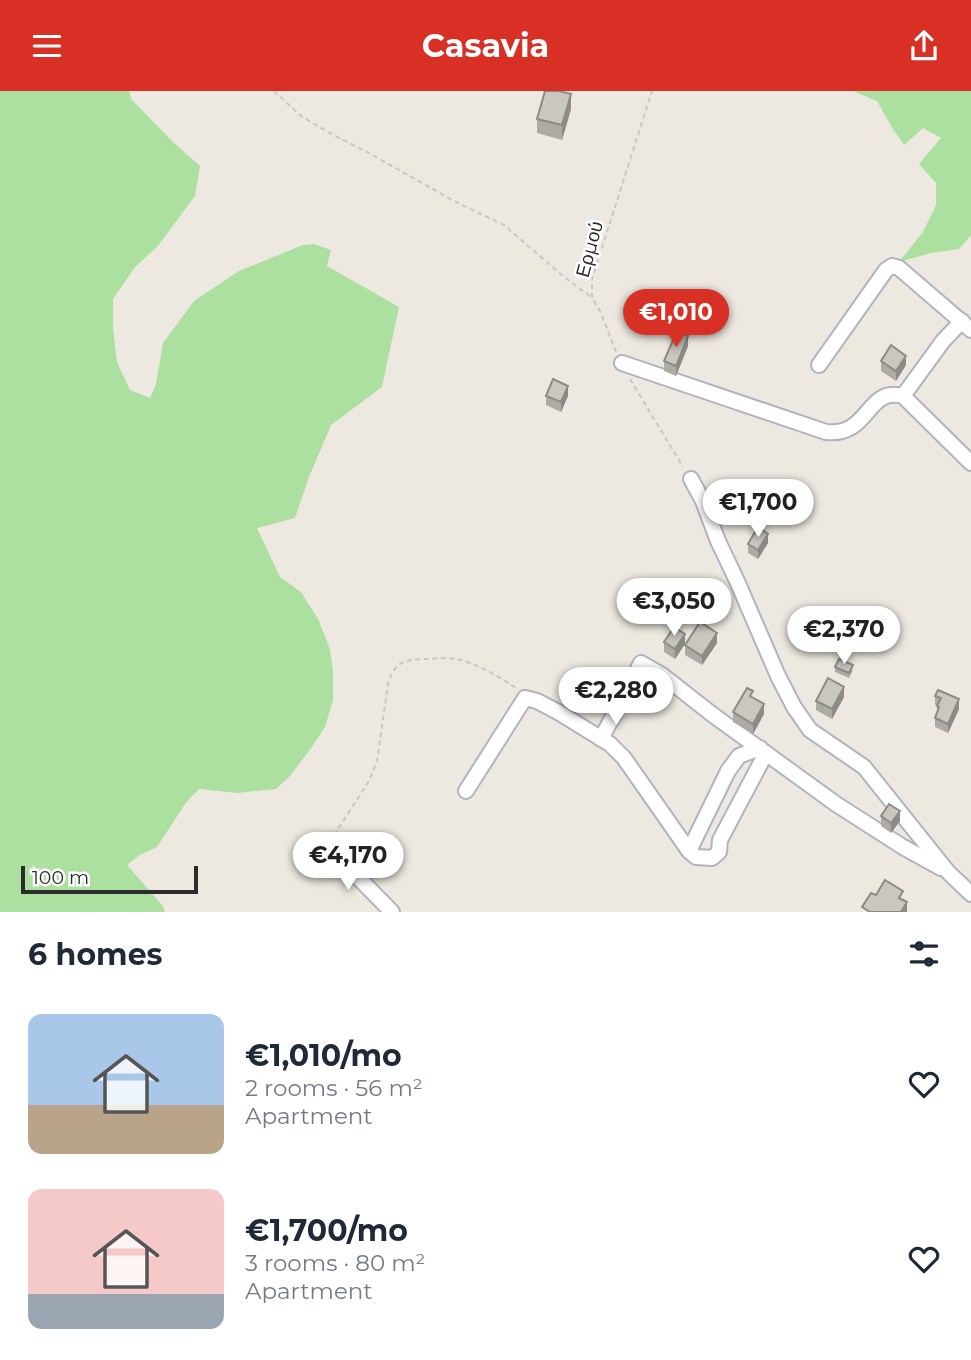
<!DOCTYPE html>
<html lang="en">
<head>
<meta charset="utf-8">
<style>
	body { margin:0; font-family:Montserrat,sans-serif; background:#f6f6f7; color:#1f2937; height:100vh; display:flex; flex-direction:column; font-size:26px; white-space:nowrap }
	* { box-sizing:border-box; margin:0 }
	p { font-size:23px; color:#747a83 }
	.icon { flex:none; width:38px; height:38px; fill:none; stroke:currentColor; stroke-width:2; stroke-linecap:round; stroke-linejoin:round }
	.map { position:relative; height:821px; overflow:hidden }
	.details { display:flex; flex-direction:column; background:#fff; flex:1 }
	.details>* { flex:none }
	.scale { position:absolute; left:21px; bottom:18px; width:177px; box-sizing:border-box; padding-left:7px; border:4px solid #2c2c2c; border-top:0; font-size:19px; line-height:24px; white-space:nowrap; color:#2c2c2c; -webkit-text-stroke:5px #fff; paint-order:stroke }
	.price { position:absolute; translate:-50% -60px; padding:0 16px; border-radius:24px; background:#fff; color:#222; font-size:23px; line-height:46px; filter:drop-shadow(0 2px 4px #0008) }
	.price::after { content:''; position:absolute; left:50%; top:42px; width:21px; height:16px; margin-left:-10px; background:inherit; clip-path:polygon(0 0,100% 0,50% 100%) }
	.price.on { background:#d93025; color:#fff }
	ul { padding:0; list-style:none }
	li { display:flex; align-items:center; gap:21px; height:175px; padding:0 28px }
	li span { display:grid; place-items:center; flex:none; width:196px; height:140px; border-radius:14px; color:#555 }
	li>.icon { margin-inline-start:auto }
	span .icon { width:84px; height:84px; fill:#fffc; stroke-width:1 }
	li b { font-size:30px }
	h2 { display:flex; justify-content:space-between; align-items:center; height:84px; padding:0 28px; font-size:30px }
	header { display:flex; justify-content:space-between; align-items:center; height:91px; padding:0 28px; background:#d93025; color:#fff; font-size:32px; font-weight:700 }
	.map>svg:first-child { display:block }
	.green { fill:#abe0a0 }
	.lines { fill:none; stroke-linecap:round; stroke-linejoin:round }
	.street-casing { stroke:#b3b3bf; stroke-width:18 }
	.path { stroke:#c8c8c8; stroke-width:2; stroke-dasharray:5 3.5; stroke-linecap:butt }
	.street { stroke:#fff; stroke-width:14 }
	.wall { fill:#adaba3 }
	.shaded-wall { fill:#8d8b85 }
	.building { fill:#c9c7be; stroke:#8d8b85; stroke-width:2 }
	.labels { text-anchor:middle; stroke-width:5; stroke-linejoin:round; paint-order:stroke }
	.street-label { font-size:19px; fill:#2c2c2c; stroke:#fff }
</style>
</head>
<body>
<header><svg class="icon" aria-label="menu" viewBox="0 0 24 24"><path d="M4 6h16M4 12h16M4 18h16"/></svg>Casavia<svg class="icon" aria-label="share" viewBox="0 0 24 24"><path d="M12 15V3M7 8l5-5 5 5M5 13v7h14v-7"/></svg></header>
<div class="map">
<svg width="971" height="821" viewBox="0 0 971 821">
	<rect width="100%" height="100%" fill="#ede9e0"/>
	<g class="green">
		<polygon points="0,0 129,0 132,9 173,51 200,75 195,105 157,156 135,176 113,208 113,237 117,271 130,299 150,307 156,293 163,252 194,210 239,180 303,154 314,153 331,159 327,175 399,216 382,296 331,334 309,386 295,427 257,437 280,486 301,501 318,528 330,558 333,580 333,609 325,636 309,660 290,685 276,698 238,702 199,698 185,713 157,756 138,765 127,774 163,815 165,821 0,821"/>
		<polygon points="853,0 971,0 971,144 959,158 931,162 899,171 923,141 936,114 936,92 919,73 941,47 923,37 904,54 893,38 877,10"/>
	</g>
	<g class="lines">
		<defs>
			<g id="street">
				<path d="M 622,272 L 826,341 C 870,346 866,295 903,305 L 971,372"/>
				<polyline points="819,274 886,179 892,175 899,177 971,239"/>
				<polyline points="903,305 943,250 962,230"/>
				<polyline points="691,388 703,410 718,450 737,490 778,585 794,616 810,639 864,676 948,781 971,803"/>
				<polyline points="601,648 641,572 662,584 713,624 836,713 903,756 941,777"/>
				<polyline points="466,700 525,607 537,610 558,621 610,653 624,667 689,760 728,680 739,665 760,657"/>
				<polyline points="334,757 345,773 392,821"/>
				<polyline points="689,760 696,766 712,767 719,761 720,749 766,662"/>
			</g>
		</defs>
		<use href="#street" class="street-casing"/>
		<g class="path">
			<polyline points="274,0 301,25 328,41 367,61 456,111 504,134 563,185 591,206"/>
			<polyline points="616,261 601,222 592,207 592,188 652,0"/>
			<polyline points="630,288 683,376"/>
			<path d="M 336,745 L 336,741 L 369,690 L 377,670 L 388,593 C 395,571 402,569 424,568 C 434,568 447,566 457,568 C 478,573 498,585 516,597"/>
		</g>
		<use href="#street" class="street"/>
	</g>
	<g class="wall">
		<polygon points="571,18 562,49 537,42 537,28"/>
		<polygon points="688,255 676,285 664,280 664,270"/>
		<polygon points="881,270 906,274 896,290 881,280"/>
		<polygon points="546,305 568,305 561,321 546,314"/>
		<polygon points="768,452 758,468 748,462 748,453"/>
		<polygon points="664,551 685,553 675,568 664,561"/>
		<polygon points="717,552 702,574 685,564 685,554"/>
		<polygon points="835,576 853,579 849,587 835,581"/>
		<polygon points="935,605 959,618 948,642 935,636 935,627 937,622 937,615 935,614"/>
		<polygon points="844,606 832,628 816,619 816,610"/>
		<polygon points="753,607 764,623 753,643 733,631 733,621"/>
		<polygon points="881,725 900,730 891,742 881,735"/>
	</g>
	<g class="shaded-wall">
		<polygon points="571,3 571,18 562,49 562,34"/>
		<polygon points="688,245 688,255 676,285 676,275"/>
		<polygon points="906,265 906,274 896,290 896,280"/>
		<polygon points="568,295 568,305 561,321 561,311"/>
		<polygon points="768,443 768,452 758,468 758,459"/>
		<polygon points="717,542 717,552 702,574 702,565"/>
		<polygon points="685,543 685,553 675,568 675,558"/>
		<polygon points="844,596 844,606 832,628 832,618"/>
		<polygon points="959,608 959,618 948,642 948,633"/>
		<polygon points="764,613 764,623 753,643 753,633"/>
		<polygon points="900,720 900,730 891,742 891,732"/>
		<polygon points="907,811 907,821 901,821"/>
	</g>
	<g class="building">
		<polygon points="545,0 559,0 571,3 562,34 537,28"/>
		<polygon points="677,240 688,245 676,275 664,270"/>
		<polygon points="891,254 906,265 896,280 881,270"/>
		<polygon points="553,288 568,295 561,311 546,305"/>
		<polygon points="758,436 768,443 758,459 748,453"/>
		<polygon points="700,531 717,542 702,565 685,554"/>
		<polygon points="674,536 685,543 675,558 664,551"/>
		<polygon points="839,568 853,574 849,582 835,576"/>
		<polygon points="828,587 844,596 832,618 816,610"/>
		<polygon points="747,597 753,600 750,605 764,613 753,633 733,621"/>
		<polygon points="938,599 959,608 948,633 935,627 939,616 937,615 941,607 935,605"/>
		<polygon points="889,713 900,720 891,732 881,725"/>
		<polygon points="885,789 903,800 899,807 907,811 901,821 870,821 862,816 871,802 876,804"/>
	</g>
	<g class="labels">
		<g class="street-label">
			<text transform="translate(589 158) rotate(-75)" y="7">Ερμού</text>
		</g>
	</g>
</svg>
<div class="scale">100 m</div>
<b class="price on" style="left:676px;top:258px">€1,010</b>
<b class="price" style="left:758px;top:448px">€1,700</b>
<b class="price" style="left:674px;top:547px">€3,050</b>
<b class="price" style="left:844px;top:575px">€2,370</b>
<b class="price" style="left:616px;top:636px">€2,280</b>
<b class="price" style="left:348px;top:801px">€4,170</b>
</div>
<section class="details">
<h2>6 homes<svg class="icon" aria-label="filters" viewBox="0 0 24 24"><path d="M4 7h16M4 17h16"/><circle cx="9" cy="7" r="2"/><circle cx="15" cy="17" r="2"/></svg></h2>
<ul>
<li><span style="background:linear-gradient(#a9c7e8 65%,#b9a48a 0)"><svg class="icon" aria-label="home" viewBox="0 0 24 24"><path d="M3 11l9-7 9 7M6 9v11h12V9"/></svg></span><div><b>€1,010/mo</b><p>2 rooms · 56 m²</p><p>Apartment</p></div><svg class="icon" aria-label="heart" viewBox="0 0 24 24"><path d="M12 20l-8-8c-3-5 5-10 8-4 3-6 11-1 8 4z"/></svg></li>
<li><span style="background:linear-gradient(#f6c9c9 75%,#9aa5b1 0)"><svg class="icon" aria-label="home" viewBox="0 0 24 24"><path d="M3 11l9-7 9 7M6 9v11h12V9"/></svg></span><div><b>€1,700/mo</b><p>3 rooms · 80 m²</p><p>Apartment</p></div><svg class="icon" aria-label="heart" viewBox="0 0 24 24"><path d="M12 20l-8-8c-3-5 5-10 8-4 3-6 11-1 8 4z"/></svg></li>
</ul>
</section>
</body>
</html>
